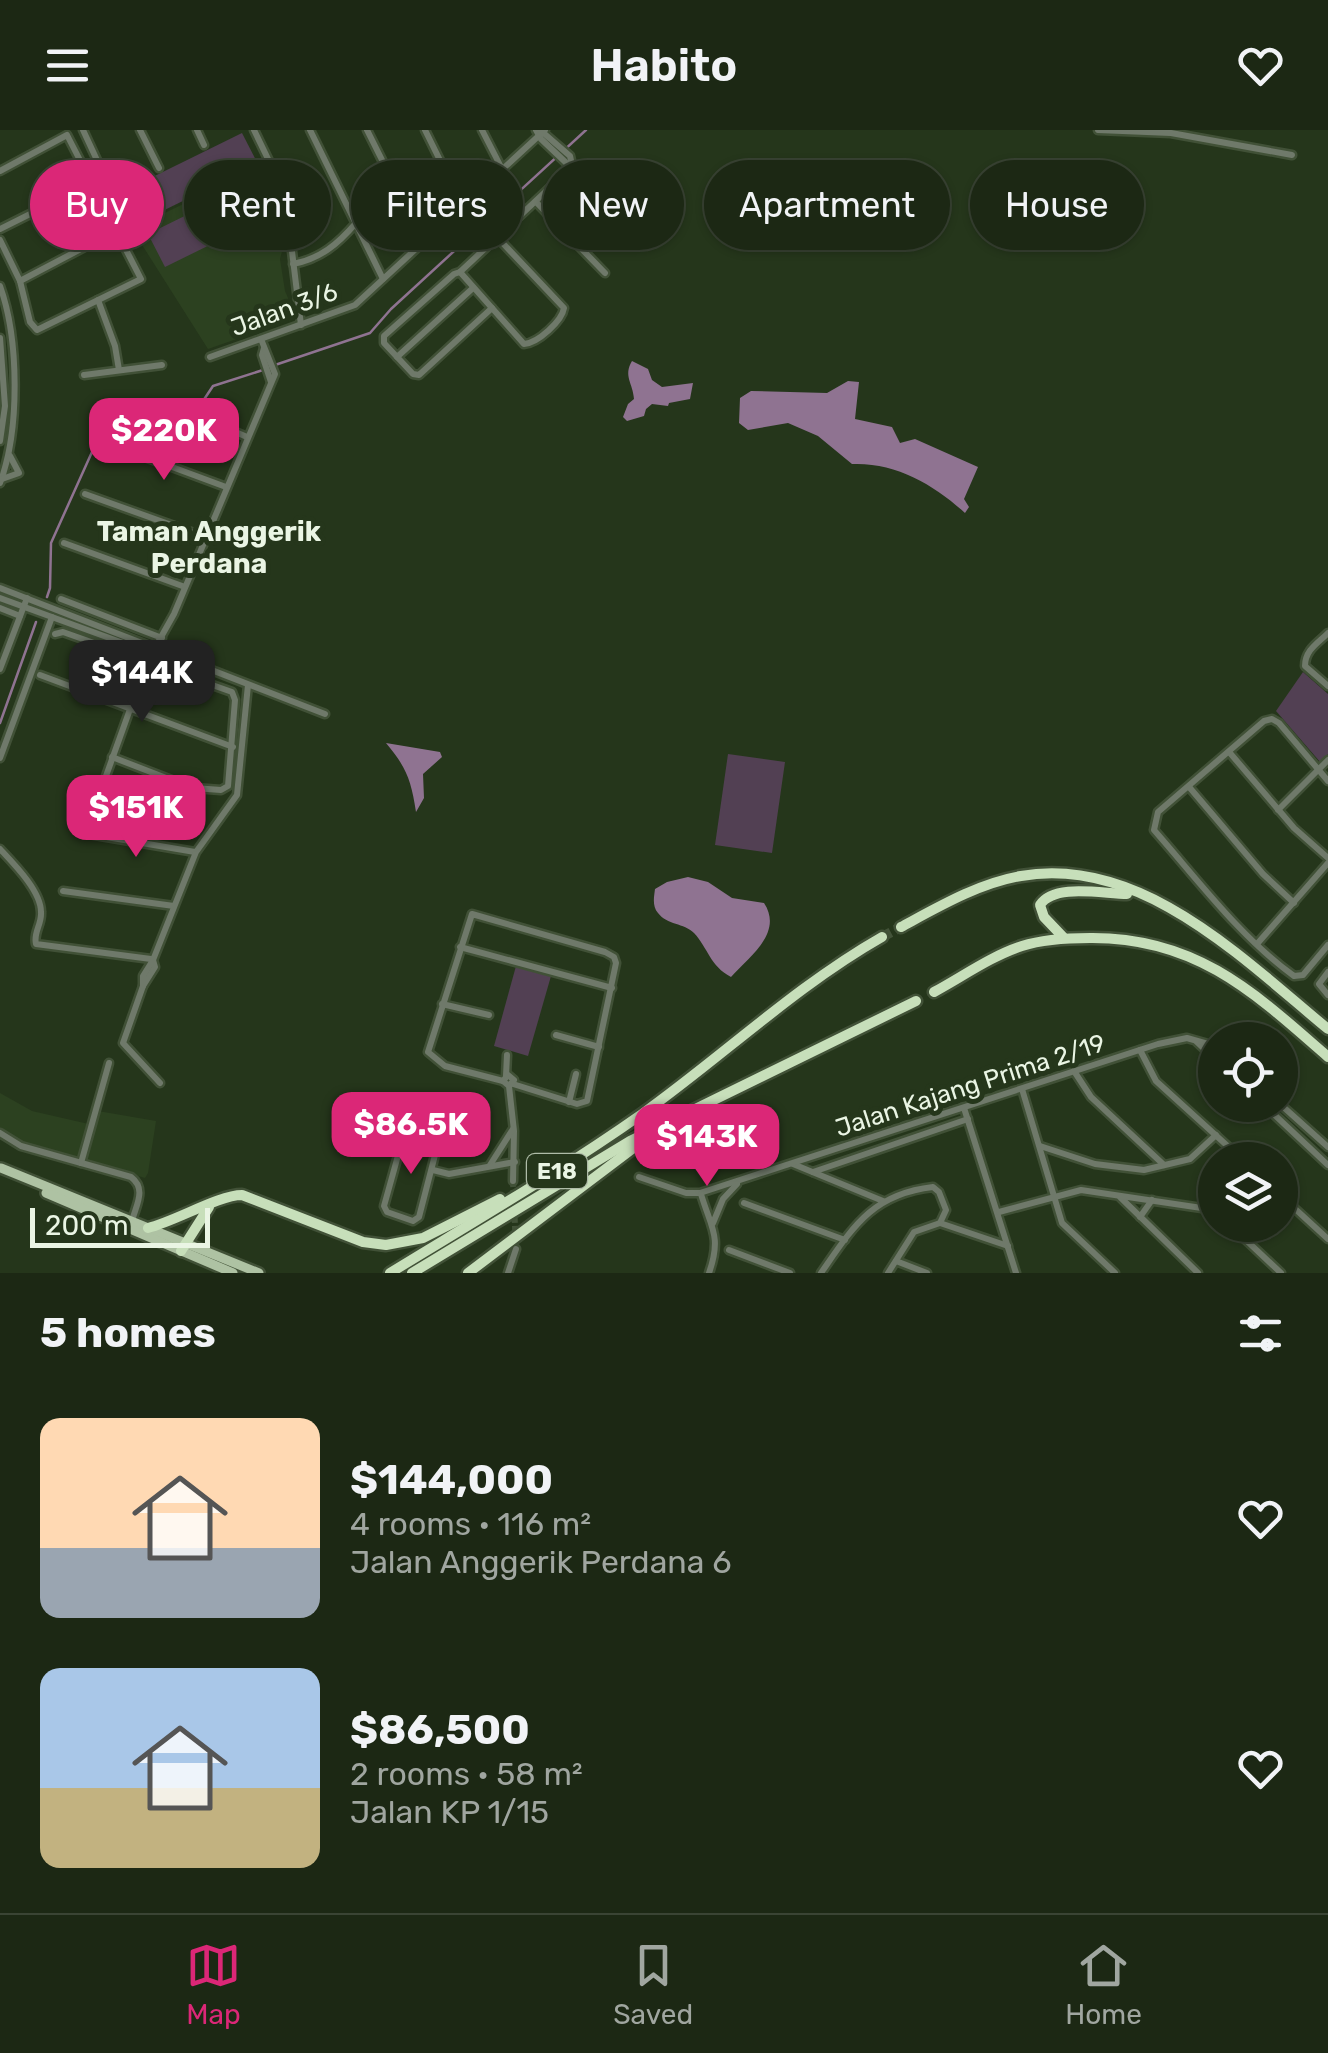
<!DOCTYPE html>
<html lang="en">
<head>
<meta charset="utf-8">
<style>
	body { margin:0; font-family:Rubik,sans-serif; background:#293422; color:#f1f3f6; height:100vh; display:flex; flex-direction:column; font-size:38px; white-space:nowrap }
	* { box-sizing:border-box; margin:0 }
	p { font-size:32px; color:#a0a6a0 }
	.icon { flex:none; width:55px; height:55px; fill:none; stroke:currentColor; stroke-width:2; stroke-linecap:round; stroke-linejoin:round }
	.map { position:relative; height:1143px; overflow:hidden }
	.sheet { display:flex; flex-direction:column; background:#1c2814; flex:1 }
	.sheet>* { flex:none }
	.hud { position:absolute; left:30px; top:30px; width:1270px; height:90px; display:flex; gap:20px }
	.fabs { position:absolute; left:1198px; top:892px; display:grid; gap:20px }
	.fabs a { display:grid; place-items:center; width:100px; height:100px; border-radius:50%; background:#1c2814; box-shadow:0 2px 8px #0004,0 0 0 2px #3a4434; font-size:50px }
	.scale { position:absolute; left:30px; bottom:25px; width:180px; box-sizing:border-box; padding-left:10px; border:5px solid #eaf5e4; border-top:0; font-size:28px; line-height:35px; white-space:nowrap; color:#eaf5e4; -webkit-text-stroke:8px #25361b; paint-order:stroke }
	.price { position:absolute; translate:-50% -85px; padding:0 22px; border-radius:20px; background:#db2777; color:#fff; font-size:32px; line-height:65px; filter:drop-shadow(0 2px 5px #0008) }
	.price::after { content:''; position:absolute; left:50%; top:60px; width:30px; height:22px; margin-left:-15px; background:inherit; clip-path:polygon(0 0,100% 0,50% 100%) }
	.price.on { background:#222; color:#fff }
	ul { padding:0; list-style:none }
	li { display:flex; align-items:center; gap:30px; height:250px; padding:0 40px }
	li span { display:grid; place-items:center; flex:none; width:280px; height:200px; border-radius:20px; color:#555 }
	li>.icon { margin-inline-start:auto }
	span .icon { width:120px; height:120px; fill:#fffc; stroke-width:1 }
	li b { font-size:42px }
	h2 { display:flex; justify-content:space-between; align-items:center; height:120px; padding:0 40px; font-size:42px }
	.pill { padding:0 35px; border-radius:45px; background:#1c2814; box-shadow:0 2px 8px #0004,0 0 0 2px #3a4434; font-size:35px; line-height:90px }
	.pill.on { background:#db2777; color:#fff }
	header { display:flex; justify-content:space-between; align-items:center; height:130px; padding:0 40px; background:#1c2814; font-size:45px; font-weight:600 }
	.tabs { display:flex; justify-content:space-around; align-items:center; height:140px; border-top:2px solid #3a4434; background:#1c2814; font-size:28px; color:#a0a6a0 }
	.tabs a { display:grid; justify-items:center; gap:5px }
	.tabs .on { color:#db2777 }
	.map>svg:first-child { display:block }
	.built { fill:#2c4120 }
	.green { fill:#524053 }
	.water { fill:#8f7391 }
	.lines { fill:none; stroke-linecap:round; stroke-linejoin:round }
	.stream { stroke:#8f7391; stroke-width:2.5 }
	.minor-tunnel { stroke:#435339; stroke-width:6; stroke-dasharray:6 3; stroke-linecap:butt }
	.highway-tunnel { stroke:#435339; stroke-width:10; stroke-dasharray:10 5; stroke-linecap:butt }
	.minor-casing { stroke:#415137; stroke-width:11 }
	.major-casing { stroke:#415137; stroke-width:14 }
	.highway-casing { stroke:#415137; stroke-width:15 }
	.minor { stroke:#6f796a; stroke-width:6 }
	.major { stroke:#aec2a3; stroke-width:9 }
	.highway { stroke:#c7dfba; stroke-width:10 }
	.labels { text-anchor:middle; stroke-width:10; stroke-linejoin:round; paint-order:stroke }
	.shield { fill:#25361b; stroke:#afbca8; stroke-width:2.5 }
	.shield-label { font-size:22px; font-weight:bold; fill:#eaf5e4 }
	.street-label { font-size:25px; fill:#eaf5e4; stroke:#25361b }
	.neighbourhood-label { font-size:28px; font-weight:bold; fill:#eaf5e4; stroke:#25361b }
</style>
</head>
<body>
<header><svg class="icon" aria-label="menu" viewBox="0 0 24 24"><path d="M4 6h16M4 12h16M4 18h16"/></svg>Habito<svg class="icon" aria-label="heart" viewBox="0 0 24 24"><path d="M12 20l-8-8c-3-5 5-10 8-4 3-6 11-1 8 4z"/></svg></header>
<div class="map">
<svg width="1328" height="1143" viewBox="0 0 1328 1143">
	<rect width="100%" height="100%" fill="#25361b"/>
	<g class="built">
		<polygon points="263,35 278,67 284,114 280,129 285,161 291,175 291,190 208,219 132,99"/>
		<polygon points="0,963 32,981 93,995 98,981 156,991 148,1043 145,1048 22,1013 0,1001"/>
	</g>
	<g class="green">
		<polygon points="242,3 258,34 132,96 116,65"/>
		<polygon points="213,72 230,105 165,137 148,104"/>
		<polygon points="1303,542 1328,564 1328,624 1321,633 1276,581"/>
		<polygon points="728,624 785,632 772,723 715,715"/>
		<polygon points="516,836 551,846 528,926 494,916"/>
	</g>
	<g class="water">
		<path d="M 632,231 L 648,239 L 652,250 L 662,257 L 693,253 L 690,269 L 669,273 L 668,276 L 652,274 L 646,279 L 644,286 L 627,291 L 623,287 L 628,274 L 634,269 C 633,253 623,246 632,231 Z"/>
		<path d="M 848,251 L 859,252 L 855,289 L 892,297 L 900,313 L 915,309 L 978,337 L 964,369 L 969,377 L 965,383 C 935,355 895,332 852,334 L 818,306 L 788,293 L 748,300 L 739,293 L 740,268 L 751,261 L 827,263 Z"/>
		<path d="M 386,613 L 440,622 L 442,627 L 423,644 L 424,668 L 416,682 C 411,649 406,637 386,613 Z"/>
		<path d="M 688,747 L 708,752 L 732,768 L 764,773 C 784,803 748,828 731,847 C 710,836 708,818 694,803 C 684,793 667,795 658,783 C 652,776 654,767 655,759 L 667,752 Z"/>
	</g>
	<g class="lines">
		<g class="stream">
			<polyline points="275,235 370,203 391,179 586,0"/>
			<polyline points="47,467 50,458 51,413 101,302 193,286 213,256 263,240"/>
			<polyline points="0,593 36,492"/>
		</g>
		<polyline class="minor-tunnel" points="513,1051 516,1119"/>
		<polyline class="highway-tunnel" points="882,807 901,797"/>
		<defs>
			<g id="minor">
				<polyline points="83,0 109,56 114,59"/>
				<polyline points="140,0 159,38"/>
				<polyline points="197,0 204,15"/>
				<polyline points="254,0 285,64 301,195"/>
				<polyline points="310,0 383,149"/>
				<polyline points="367,0 423,112"/>
				<polyline points="425,0 462,75"/>
				<polyline points="482,0 502,39"/>
				<polyline points="536,0 541,9 634,97"/>
				<polyline points="540,0 570,26 572,35"/>
				<polyline points="1098,0 1171,3 1292,25"/>
				<polyline points="0,41 67,5 141,149 37,200 30,192 20,151 0,110"/>
				<polyline points="536,72 605,143"/>
				<polyline points="0,99 92,53"/>
				<path d="M 293,134 C 320,129 338,114 356,93"/>
				<path d="M 460,142 L 524,214 C 538,213 562,191 564,178 L 497,107"/>
				<polyline points="20,151 117,100"/>
				<path d="M 0,156 C 19,209 20,300 0,353"/>
				<polyline points="98,170 115,216 119,240"/>
				<polyline points="492,178 419,245 413,244 384,213 384,206 454,144 460,142 573,36"/>
				<polyline points="0,208 5,276 0,311"/>
				<polyline points="264,218 262,225 271,252"/>
				<polyline points="210,227 355,175 545,0"/>
				<polyline points="397,227 473,158"/>
				<polyline points="84,245 162,235"/>
				<polyline points="208,290 247,307"/>
				<polyline points="103,316 110,314 226,357"/>
				<polyline points="2,349 19,343 10,326"/>
				<polyline points="85,364 205,407"/>
				<polyline points="64,413 185,457"/>
				<polyline points="0,458 325,584"/>
				<polyline points="0,468 145,521 154,519"/>
				<polyline points="61,469 162,508"/>
				<polyline points="0,478 20,486"/>
				<path d="M 1328,503 C 1318,513 1305,520 1305,536 L 1328,556"/>
				<polyline points="55,504 63,502 232,562 235,570 228,656 221,660 194,658 156,671 107,653 106,646 147,532 174,484 275,244 261,209"/>
				<polyline points="0,539 27,468"/>
				<polyline points="40,545 233,617"/>
				<polyline points="1230,623 1294,698 1328,728"/>
				<polyline points="112,627 192,658"/>
				<polyline points="0,628 52,487"/>
				<path d="M 1328,651 L 1279,593 L 1272,589 L 1264,591 L 1158,682 L 1154,700 C 1198,750 1240,807 1294,846 L 1303,845 L 1328,815"/>
				<polyline points="1190,658 1263,744 1294,773"/>
				<polyline points="1278,680 1328,630"/>
				<polyline points="83,703 195,722"/>
				<path d="M 0,719 C 14,734 41,761 41,782 C 42,794 33,803 36,814 L 151,829"/>
				<polyline points="63,761 174,776"/>
				<polyline points="1257,814 1328,733"/>
				<polyline points="460,817 612,858"/>
				<polyline points="153,830 155,837 143,856 123,913 160,953"/>
				<polyline points="1328,842 1319,854 1328,865"/>
				<polyline points="143,856 143,846 153,830 196,722 237,665 248,555"/>
				<polyline points="442,874 489,885"/>
				<polyline points="556,905 599,917"/>
				<polyline points="1197,912 1215,929"/>
				<polyline points="1140,920 1156,951 1243,1030"/>
				<polyline points="1074,941 1091,967 1164,1035"/>
				<polyline points="506,946 507,925"/>
				<polyline points="503,951 445,936 428,922 472,784 605,822 614,827 616,833 587,971 577,974 513,954"/>
				<polyline points="509,956 514,950 508,945 503,951 509,956 514,1001 513,1051"/>
				<polyline points="1022,959 1062,1093 1115,1143"/>
				<polyline points="569,972 576,944"/>
				<polyline points="1280,974 1328,1017"/>
				<polyline points="1264,975 1328,1035"/>
				<polyline points="964,978 1016,1143"/>
				<polygon points="417,980 441,985 443,994 419,1087 413,1091 387,1082 384,1076 409,986"/>
				<path d="M 0,1003 L 21,1016 L 131,1047 C 147,1059 136,1075 132,1091"/>
				<polyline points="1040,1016 1095,1034 1144,1040 1190,1029 1216,1005"/>
				<polyline points="81,1033 109,933"/>
				<polyline points="793,1034 883,1071"/>
				<polyline points="490,1035 513,999"/>
				<polyline points="433,1040 449,1044 515,1032"/>
				<polyline points="813,1042 968,989"/>
				<polyline points="639,1047 686,1063 700,1063 1158,914 1187,908 1215,916"/>
				<path d="M 701,1064 C 711,1098 722,1106 709,1143"/>
				<polyline points="1280,1065 1328,1109"/>
				<polyline points="1120,1067 1198,1143"/>
				<polyline points="744,1073 845,1110"/>
				<polyline points="999,1082 1081,1060 1215,1080"/>
				<polyline points="1140,1087 1152,1070"/>
				<polyline points="713,1093 723,1069 737,1054"/>
				<polyline points="940,1093 1008,1116"/>
				<polyline points="1230,1095 1281,1143"/>
				<polyline points="729,1120 790,1143"/>
				<polyline points="896,1131 927,1143"/>
				<polyline points="508,1143 516,1119"/>
				<path d="M 821,1143 C 853,1097 872,1064 933,1057 L 939,1062 L 946,1080 L 940,1093"/>
				<polyline points="888,1143 914,1102 940,1093"/>
			</g>
			<g id="major">
				<polyline points="1,1038 259,1143"/>
				<polyline points="46,1063 233,1143"/>
			</g>
			<g id="highway">
				<path d="M 901,797 C 938,777 979,753 1021,746 C 1141,725 1244,830 1328,899"/>
				<path d="M 1064,808 L 1044,787 L 1040,775 C 1054,753 1103,764 1127,764"/>
				<path d="M 934,862 C 962,847 991,826 1022,816 C 1044,809 1067,808 1090,808 C 1195,807 1253,861 1328,927"/>
				<path d="M 148,1098 C 176,1091 219,1065 242,1065 L 363,1112 L 386,1115 L 423,1108 L 500,1069"/>
				<polyline points="181,1121 209,1077"/>
				<path d="M 390,1143 C 475,1091 561,1041 642,984 C 723,926 796,856 882,807"/>
				<polyline points="412,1143 630,1011 916,871"/>
				<polyline points="468,1143 640,1013"/>
			</g>
		</defs>
		<use href="#minor" class="minor-casing"/>
		<use href="#major" class="major-casing"/>
		<use href="#highway" class="highway-casing"/>
		<use href="#minor" class="minor"/>
		<use href="#major" class="major"/>
		<use href="#highway" class="highway"/>
	</g>
	<g class="labels">
		<rect class="shield" x="527" y="1024" width="60" height="34" rx="8"/>
		<g class="shield-label">
			<text x="557" y="1049">E18</text>
		</g>
		<g class="street-label">
			<text transform="translate(284 179) rotate(-20)" y="9">Jalan 3/6</text>
			<text transform="translate(970 955) rotate(-18)" y="9">Jalan Kajang Prima 2/19</text>
		</g>
		<g class="neighbourhood-label">
			<text x="209" y="411">Taman Anggerik<tspan x="209" dy="32">Perdana</tspan></text>
		</g>
	</g>
</svg>
<div class="fabs">
<a><svg class="icon" aria-label="locate" viewBox="0 0 24 24"><circle cx="12" cy="12" r="6"/><path d="M12 2v4M12 18v4M2 12h4M18 12h4"/></svg></a>
<a><svg class="icon" aria-label="layers" viewBox="0 0 24 24"><path d="M12 4l9 5-9 5-9-5zM3 14l9 5 9-5"/></svg></a>
</div>
<div class="scale">200 m</div>
<b class="price" style="left:164px;top:353px">$220K</b>
<b class="price on" style="left:142px;top:595px">$144K</b>
<b class="price" style="left:136px;top:730px">$151K</b>
<b class="price" style="left:411px;top:1047px">$86.5K</b>
<b class="price" style="left:707px;top:1059px">$143K</b>
<div class="hud">
<a class="pill on">Buy</a>
<a class="pill">Rent</a>
<a class="pill">Filters</a>
<a class="pill">New</a>
<a class="pill">Apartment</a>
<a class="pill">House</a>
</div>
</div>
<section class="sheet">
<h2>5 homes<svg class="icon" aria-label="filters" viewBox="0 0 24 24"><path d="M4 7h16M4 17h16"/><circle cx="9" cy="7" r="2"/><circle cx="15" cy="17" r="2"/></svg></h2>
<ul>
<li><span style="background:linear-gradient(#ffd9b3 65%,#9aa5b1 0)"><svg class="icon" aria-label="home" viewBox="0 0 24 24"><path d="M3 11l9-7 9 7M6 9v11h12V9"/></svg></span><div><b>$144,000</b><p>4 rooms · 116 m²</p><p>Jalan Anggerik Perdana 6</p></div><svg class="icon" aria-label="heart" viewBox="0 0 24 24"><path d="M12 20l-8-8c-3-5 5-10 8-4 3-6 11-1 8 4z"/></svg></li>
<li><span style="background:linear-gradient(#a9c7e8 60%,#c2b280 0)"><svg class="icon" aria-label="home" viewBox="0 0 24 24"><path d="M3 11l9-7 9 7M6 9v11h12V9"/></svg></span><div><b>$86,500</b><p>2 rooms · 58 m²</p><p>Jalan KP 1/15</p></div><svg class="icon" aria-label="heart" viewBox="0 0 24 24"><path d="M12 20l-8-8c-3-5 5-10 8-4 3-6 11-1 8 4z"/></svg></li>
</ul>
</section>
<nav class="tabs">
<a class="on"><svg class="icon" aria-label="map" viewBox="0 0 24 24"><path d="M3 6l6-2 6 2 6-2v14l-6 2-6-2-6 2zM9 4v14M15 6v14"/></svg>Map</a>
<a><svg class="icon" aria-label="saved" viewBox="0 0 24 24"><path d="M7 4h10v16l-5-4-5 4z"/></svg>Saved</a>
<a><svg class="icon" aria-label="home" viewBox="0 0 24 24"><path d="M3 11l9-7 9 7M6 9v11h12V9"/></svg>Home</a>
</nav>
</body>
</html>
